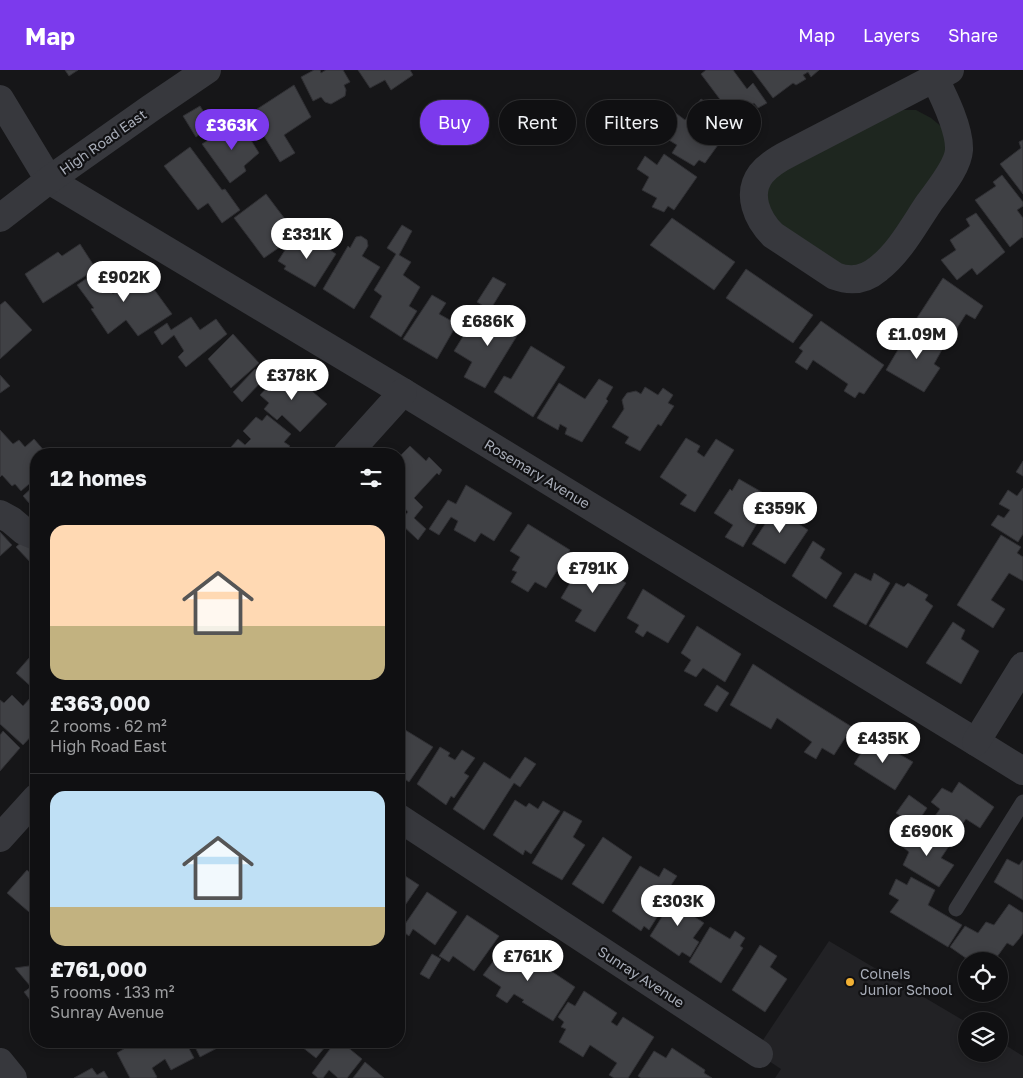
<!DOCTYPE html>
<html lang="en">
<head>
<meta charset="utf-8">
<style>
	body { margin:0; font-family:"Golos Text",sans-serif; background:#19191b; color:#f1f3f6; height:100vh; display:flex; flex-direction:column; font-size:19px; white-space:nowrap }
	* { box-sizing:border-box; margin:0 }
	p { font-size:16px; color:#9c9d9f }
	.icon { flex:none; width:28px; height:28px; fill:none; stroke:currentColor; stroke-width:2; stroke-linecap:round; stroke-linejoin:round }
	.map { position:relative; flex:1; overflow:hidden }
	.sheet { position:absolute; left:30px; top:378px; width:375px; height:600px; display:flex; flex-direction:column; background:#101012; border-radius:20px; box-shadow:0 2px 8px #0003,0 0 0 1px #303032 }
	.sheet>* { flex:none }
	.banner { position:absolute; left:420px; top:30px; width:475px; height:45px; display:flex; gap:10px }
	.buttons { position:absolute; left:958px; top:882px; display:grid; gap:10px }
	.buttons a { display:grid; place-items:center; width:50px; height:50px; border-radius:50%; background:#101012; box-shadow:0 2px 8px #0003,0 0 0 1px #303032; font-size:25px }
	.price { position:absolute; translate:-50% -42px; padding:0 11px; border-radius:18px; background:#fff; color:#222; font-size:16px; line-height:32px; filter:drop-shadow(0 1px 2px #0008) }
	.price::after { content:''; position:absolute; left:50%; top:30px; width:15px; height:11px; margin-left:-8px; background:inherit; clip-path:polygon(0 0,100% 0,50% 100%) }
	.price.on { background:#7c3aed; color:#fff }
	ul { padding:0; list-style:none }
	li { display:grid; align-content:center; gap:10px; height:265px; padding:0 20px }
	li+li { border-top:1px solid #303032 }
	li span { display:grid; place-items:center; height:155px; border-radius:15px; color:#555 }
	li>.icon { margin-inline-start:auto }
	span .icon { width:90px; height:90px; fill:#fffc; stroke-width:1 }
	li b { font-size:21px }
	h2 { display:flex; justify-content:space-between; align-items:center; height:60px; padding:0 20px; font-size:21px }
	.chip { padding:0 18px; border-radius:22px; background:#101012; box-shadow:0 2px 8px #0003,0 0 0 1px #303032; font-size:18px; line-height:45px }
	.chip.on { background:#7c3aed; color:#fff }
	header { display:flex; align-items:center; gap:30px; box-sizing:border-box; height:70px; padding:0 25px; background:#7c3aed; color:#fff }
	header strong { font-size:24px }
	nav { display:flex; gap:28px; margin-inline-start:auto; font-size:18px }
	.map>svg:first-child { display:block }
	.built { fill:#222225 }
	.green { fill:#1e261f }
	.building { fill:#404145; stroke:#303034 }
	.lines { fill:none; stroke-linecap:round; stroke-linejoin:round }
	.service { stroke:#37383d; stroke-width:15 }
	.minor { stroke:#37383d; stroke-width:28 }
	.tertiary { stroke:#37383d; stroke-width:28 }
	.poi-dot { fill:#f2b134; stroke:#111113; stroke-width:2 }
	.labels { text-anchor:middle; stroke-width:4.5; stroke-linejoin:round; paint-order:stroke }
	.street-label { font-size:14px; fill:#a8adb8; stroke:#111113 }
	.poi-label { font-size:14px; fill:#a8adb8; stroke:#111113; text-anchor:start }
</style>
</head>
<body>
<header>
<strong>Map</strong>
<nav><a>Map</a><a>Layers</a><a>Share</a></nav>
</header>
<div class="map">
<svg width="1023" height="1008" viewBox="0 0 1023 1008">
	<rect width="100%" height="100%" fill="#161618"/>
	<polygon class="built" points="829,871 966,952 966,984 999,984 999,971 1023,986 1023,1008 775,1008 781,999 755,982"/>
	<polygon class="green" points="894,40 916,40 931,48 943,58 949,86 879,189 847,202 776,155 766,140 769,105"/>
	<g class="building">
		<polygon points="65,0 78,0 69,6"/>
		<polygon points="314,0 320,0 321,3 326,0 343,0 350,12 344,15 346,20 345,26 331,34 325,32 321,27 313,31 301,7"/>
		<polygon points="358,0 410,0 413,5 391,20 385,10 370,18"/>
		<polygon points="706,0 733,0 747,19 753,13 767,33 758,38 754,33 734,48 701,4"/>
		<polygon points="752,0 819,0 811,7 808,2 803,5 806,9 796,15 793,13 773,28"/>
		<polygon points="294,15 311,47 284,65 295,83 280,92 264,66 258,69 245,47"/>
		<polygon points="701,29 718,40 713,48 728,61 705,93 699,90 694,96 672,83 677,75 654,61 669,38 685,50"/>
		<polygon points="200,36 212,55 196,67 183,46"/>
		<polygon points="239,51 259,83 244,96 246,101 230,113 202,74"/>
		<polygon points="1023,70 1023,124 1000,94 1021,78 1019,72"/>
		<polygon points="190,77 222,120 225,119 240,140 222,153 208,133 198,140 164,96"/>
		<polygon points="664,84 697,107 674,140 668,136 664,142 652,137 657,128 642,120 649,107 637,99 645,86 657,95"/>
		<polygon points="1002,105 1023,132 1023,136 1017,140 1023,148 1023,168 1022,167 1010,177 975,130 996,116 993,112"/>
		<polygon points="266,124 297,165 264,188 234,148"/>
		<polygon points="976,143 1005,182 977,205 972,198 957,210 941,190 956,180 950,170 970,156 966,149"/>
		<polygon points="672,148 735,192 714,220 650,175"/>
		<polygon points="402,155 412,161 399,185 411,192 403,205 420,217 409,236 417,241 401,267 370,247 382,226 374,220 396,184 387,178"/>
		<polygon points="305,164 336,184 315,217 284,199 286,196 278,191 289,174 297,178"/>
		<polygon points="361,166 367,170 368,176 362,186 380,197 354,239 323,219 348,176 350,178 356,167"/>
		<polygon points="80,174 96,199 43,233 25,204 58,182 62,186"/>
		<polygon points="105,196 116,213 109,218 113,224 134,209 137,212 145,207 172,244 138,266 126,250 108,264 91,239 94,238 77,215"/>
		<polygon points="746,199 813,245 793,273 726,228"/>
		<polygon points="493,207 506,214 490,240 477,232"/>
		<polygon points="943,208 983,236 975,249 966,244 948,272 915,251"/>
		<polygon points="432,225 446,233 439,244 457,254 437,289 403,269"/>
		<polygon points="5,231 32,260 0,289 0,235"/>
		<polygon points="505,239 526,251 485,318 464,307 472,292 454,281 472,252 492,263"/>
		<polygon points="191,247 200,260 216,249 227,264 186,297 178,287 184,281 174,265 162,275 154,262 167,253 171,260"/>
		<polygon points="821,251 884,295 864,324 859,322 855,328 844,321 848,314 813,290 807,300 795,292 803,281 799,278"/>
		<polygon points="912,256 944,276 934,294 940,298 924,322 886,300"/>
		<polygon points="233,264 259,293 231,318 208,289"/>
		<polygon points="531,276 565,297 533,347 494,322 504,306 511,309"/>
		<polygon points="285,298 327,334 300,362 282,345 277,350 264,339 269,333 260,325"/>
		<polygon points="255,299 264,309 242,332 233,322"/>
		<polygon points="0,305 10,316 0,323"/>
		<polygon points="599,309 613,317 606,329 608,331 582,372 565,364 567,358 560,354 558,360 537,348 559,313 585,329"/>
		<polygon points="645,317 658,325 663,318 673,325 668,333 674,336 661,356 658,354 640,381 625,373 629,367 612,357 624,339 622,330 627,323 636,321 641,324"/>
		<polygon points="267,345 291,364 284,372 290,376 283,384 225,384 238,369 245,375 251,369 243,361 256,347 262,351"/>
		<polygon points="0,360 13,374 19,370 25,377 34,369 47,384 36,384 36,395 31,400 36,405 36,408 21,421 15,414 12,416 2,405 0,407"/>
		<polygon points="686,368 700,376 697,382 704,387 716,369 734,380 695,442 680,434 687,425 660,407"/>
		<polygon points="410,376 426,391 429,387 442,400 439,405 437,403 414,428 423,437 414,448 426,459 418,470 399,452 408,442 399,432 399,428 405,420 399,414 399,387"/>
		<polygon points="1023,391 1023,406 1016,402"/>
		<polygon points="739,409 772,428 743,477 725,467 733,455 714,443 730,419 732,421"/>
		<polygon points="36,414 36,447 34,444 36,441 23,426"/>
		<polygon points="466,415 512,443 494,471 481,463 475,472 454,460 458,451 451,447 439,465 429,459 448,430 456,434"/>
		<polygon points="1023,418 1023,464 1018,472 991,455 998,445 1004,448 1010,440 999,434 1008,420 1017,426"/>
		<polygon points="780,431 794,440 790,448 808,460 785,494 752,474"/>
		<polygon points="528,454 570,480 546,518 535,512 528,522 511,512 517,502 512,500 520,487 510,481"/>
		<polygon points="0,462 12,475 0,486"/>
		<polygon points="1001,465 1021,477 1017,483 1023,487 1023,511 1009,503 991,530 1005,539 993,558 957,535"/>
		<polygon points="26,468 36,478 36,490 32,494 16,477"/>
		<polygon points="813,471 825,479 820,488 842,503 826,529 792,506"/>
		<polygon points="585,488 626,513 595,562 575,551 582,540 561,528"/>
		<polygon points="855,503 871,511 874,503 890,513 866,555 833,536"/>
		<polygon points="896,513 904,517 908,513 928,525 925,530 933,536 907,578 869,556"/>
		<polygon points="643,519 685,546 668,573 647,561 643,567 635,562 639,555 627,548"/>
		<polygon points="953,552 965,560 961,569 979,581 961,614 926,593"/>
		<polygon points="697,556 741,584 725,612 703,598 696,607 684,601 691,590 681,583"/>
		<polygon points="36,580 36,621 16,603"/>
		<polygon points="753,594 796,622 852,657 834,685 822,678 816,689 804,682 812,672 777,648 771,659 730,635"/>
		<polygon points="717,615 729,623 717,642 704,635"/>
		<polygon points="12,625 23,636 31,627 36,632 36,661 23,675 0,654 0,630 4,633"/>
		<polygon points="402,658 433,677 409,712 399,705 399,663"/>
		<polygon points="3,661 20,678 0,701 0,665"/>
		<polygon points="871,668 913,692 895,720 854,694"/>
		<polygon points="440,677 450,683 448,686 455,690 462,680 475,688 464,703 469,706 454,728 451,726 446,735 417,714"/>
		<polygon points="525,687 536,694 520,717 514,713 484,760 453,739 484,692 510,709"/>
		<polygon points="959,712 994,737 980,758 966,749 958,760 935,746 940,739 931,732 942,718 952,723"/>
		<polygon points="909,725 927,738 915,756 896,743"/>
		<polygon points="515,730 526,737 529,733 538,739 543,731 560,741 531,784 525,780 523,785 493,765"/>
		<polygon points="564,741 582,751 573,767 585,775 562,810 532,793"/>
		<polygon points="921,758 949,776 941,788 954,795 939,817 903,795 909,782 903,777 912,763 916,766"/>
		<polygon points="603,767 632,787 603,834 572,814"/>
		<polygon points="1007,789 1019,795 1023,790 1023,830 994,812"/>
		<polygon points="640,796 659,807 664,798 677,806 654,841 659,844 649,860 644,856 641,861 612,841"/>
		<polygon points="27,800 36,808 36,848 7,823"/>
		<polygon points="399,802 419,815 399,844"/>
		<polygon points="911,807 935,820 928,835 962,855 948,877 890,842 899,830 889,824 896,809 907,815"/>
		<polygon points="678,821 694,830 686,841 704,853 693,868 699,872 690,887 682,882 679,886 650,866"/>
		<polygon points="427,822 457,842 435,875 413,859 409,866 401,860"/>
		<polygon points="1009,834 1023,843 1023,863 1019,869 1013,876 1007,873 994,891 970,891 950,877 965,856 978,863 986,852 994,855"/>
		<polygon points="467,845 499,866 474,901 453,886 449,892 439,886"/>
		<polygon points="710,857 730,869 735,861 745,868 740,876 743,878 721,913 689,892"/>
		<polygon points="507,873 537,891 535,895 543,900 545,897 575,917 553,951 522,932 524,930 514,924 507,933 496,926 501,917 483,905"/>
		<polygon points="760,875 777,886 770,897 787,909 765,942 732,920"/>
		<polygon points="432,884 441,889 429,909 420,904"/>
		<polygon points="36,895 36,945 30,937 33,934 24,922 31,917 15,898"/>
		<polygon points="584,921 617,943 611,952 617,956 623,947 654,967 628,1008 614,1008 609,1005 617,993 590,975 583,987 559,972 566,959 561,957 564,952 558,947 568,932 575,936"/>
		<polygon points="185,971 194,988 171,1000 165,989 152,998 157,1007 155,1008 130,1008 117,983 137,971"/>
		<polygon points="192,971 221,971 223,975 200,987"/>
		<polygon points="299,971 330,971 316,988 297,973"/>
		<polygon points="336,971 340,971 362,989 347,1008 338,1008 329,1000 323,1008 318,1008 312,1003"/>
		<polygon points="672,978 705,1000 704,1003 712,1008 641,1008 638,1006 654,981 666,988"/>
		<polygon points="365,992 384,1008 353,1008"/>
		<polygon points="92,998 97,1005 104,1001 108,1008 74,1008"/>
	</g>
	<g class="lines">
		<polyline class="service" points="956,839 1023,732"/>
		<g class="minor">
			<path d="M 935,9 C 944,27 960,59 959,80 C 958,97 939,119 929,133 C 914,155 900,182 878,199 C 865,210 851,212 835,206 L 773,165 C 757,149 746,124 761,104 C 769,94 780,88 790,83 L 950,0"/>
			<polyline points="0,29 49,110 403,322 976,672 1023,701"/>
			<polyline points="347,384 403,322"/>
			<polyline points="0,444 11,450 24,461 36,466"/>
			<polyline points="976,672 1023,596"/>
			<polyline points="399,748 759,984"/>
			<polyline points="0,768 36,728"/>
			<polyline points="0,992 13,1008"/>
		</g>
		<polyline class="tertiary" points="0,148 49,110 151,38 207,0"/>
	</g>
	<circle class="poi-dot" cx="850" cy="912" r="5"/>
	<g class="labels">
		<g class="street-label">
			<text transform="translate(103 72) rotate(-35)" y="5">High Road East</text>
			<text transform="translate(537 404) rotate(31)" y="5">Rosemary Avenue</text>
			<text transform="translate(641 907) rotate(33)" y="5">Sunray Avenue</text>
		</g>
		<g class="poi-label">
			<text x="860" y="909">Colneis<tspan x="860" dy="16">Junior School</tspan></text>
		</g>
	</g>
</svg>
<div class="buttons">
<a><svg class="icon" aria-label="locate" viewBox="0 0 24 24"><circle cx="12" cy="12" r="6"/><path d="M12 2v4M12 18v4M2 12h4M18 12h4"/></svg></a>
<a><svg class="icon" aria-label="layers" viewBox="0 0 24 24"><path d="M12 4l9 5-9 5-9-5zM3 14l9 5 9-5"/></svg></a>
</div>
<b class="price on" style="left:232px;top:81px">£363K</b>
<b class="price" style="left:307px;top:190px">£331K</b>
<b class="price" style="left:124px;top:233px">£902K</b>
<b class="price" style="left:488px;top:277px">£686K</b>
<b class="price" style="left:917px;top:290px">£1.09M</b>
<b class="price" style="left:292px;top:331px">£378K</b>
<b class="price" style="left:780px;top:464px">£359K</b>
<b class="price" style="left:593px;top:524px">£791K</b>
<b class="price" style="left:883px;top:694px">£435K</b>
<b class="price" style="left:927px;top:787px">£690K</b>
<b class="price" style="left:678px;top:857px">£303K</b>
<b class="price" style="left:528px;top:912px">£761K</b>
<div class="banner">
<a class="chip on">Buy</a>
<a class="chip">Rent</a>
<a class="chip">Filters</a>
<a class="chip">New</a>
</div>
<section class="sheet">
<h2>12 homes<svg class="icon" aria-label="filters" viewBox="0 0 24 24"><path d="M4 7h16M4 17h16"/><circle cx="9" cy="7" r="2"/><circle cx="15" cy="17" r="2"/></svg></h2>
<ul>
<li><span style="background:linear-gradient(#ffd9b3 65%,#c2b280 0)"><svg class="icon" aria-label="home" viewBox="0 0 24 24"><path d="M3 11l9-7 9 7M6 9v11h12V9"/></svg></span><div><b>£363,000</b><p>2 rooms · 62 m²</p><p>High Road East</p></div></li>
<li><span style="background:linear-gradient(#bfe0f5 75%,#c2b280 0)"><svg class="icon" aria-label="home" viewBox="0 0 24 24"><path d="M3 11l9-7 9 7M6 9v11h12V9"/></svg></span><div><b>£761,000</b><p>5 rooms · 133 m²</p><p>Sunray Avenue</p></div></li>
</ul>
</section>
</div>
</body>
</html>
